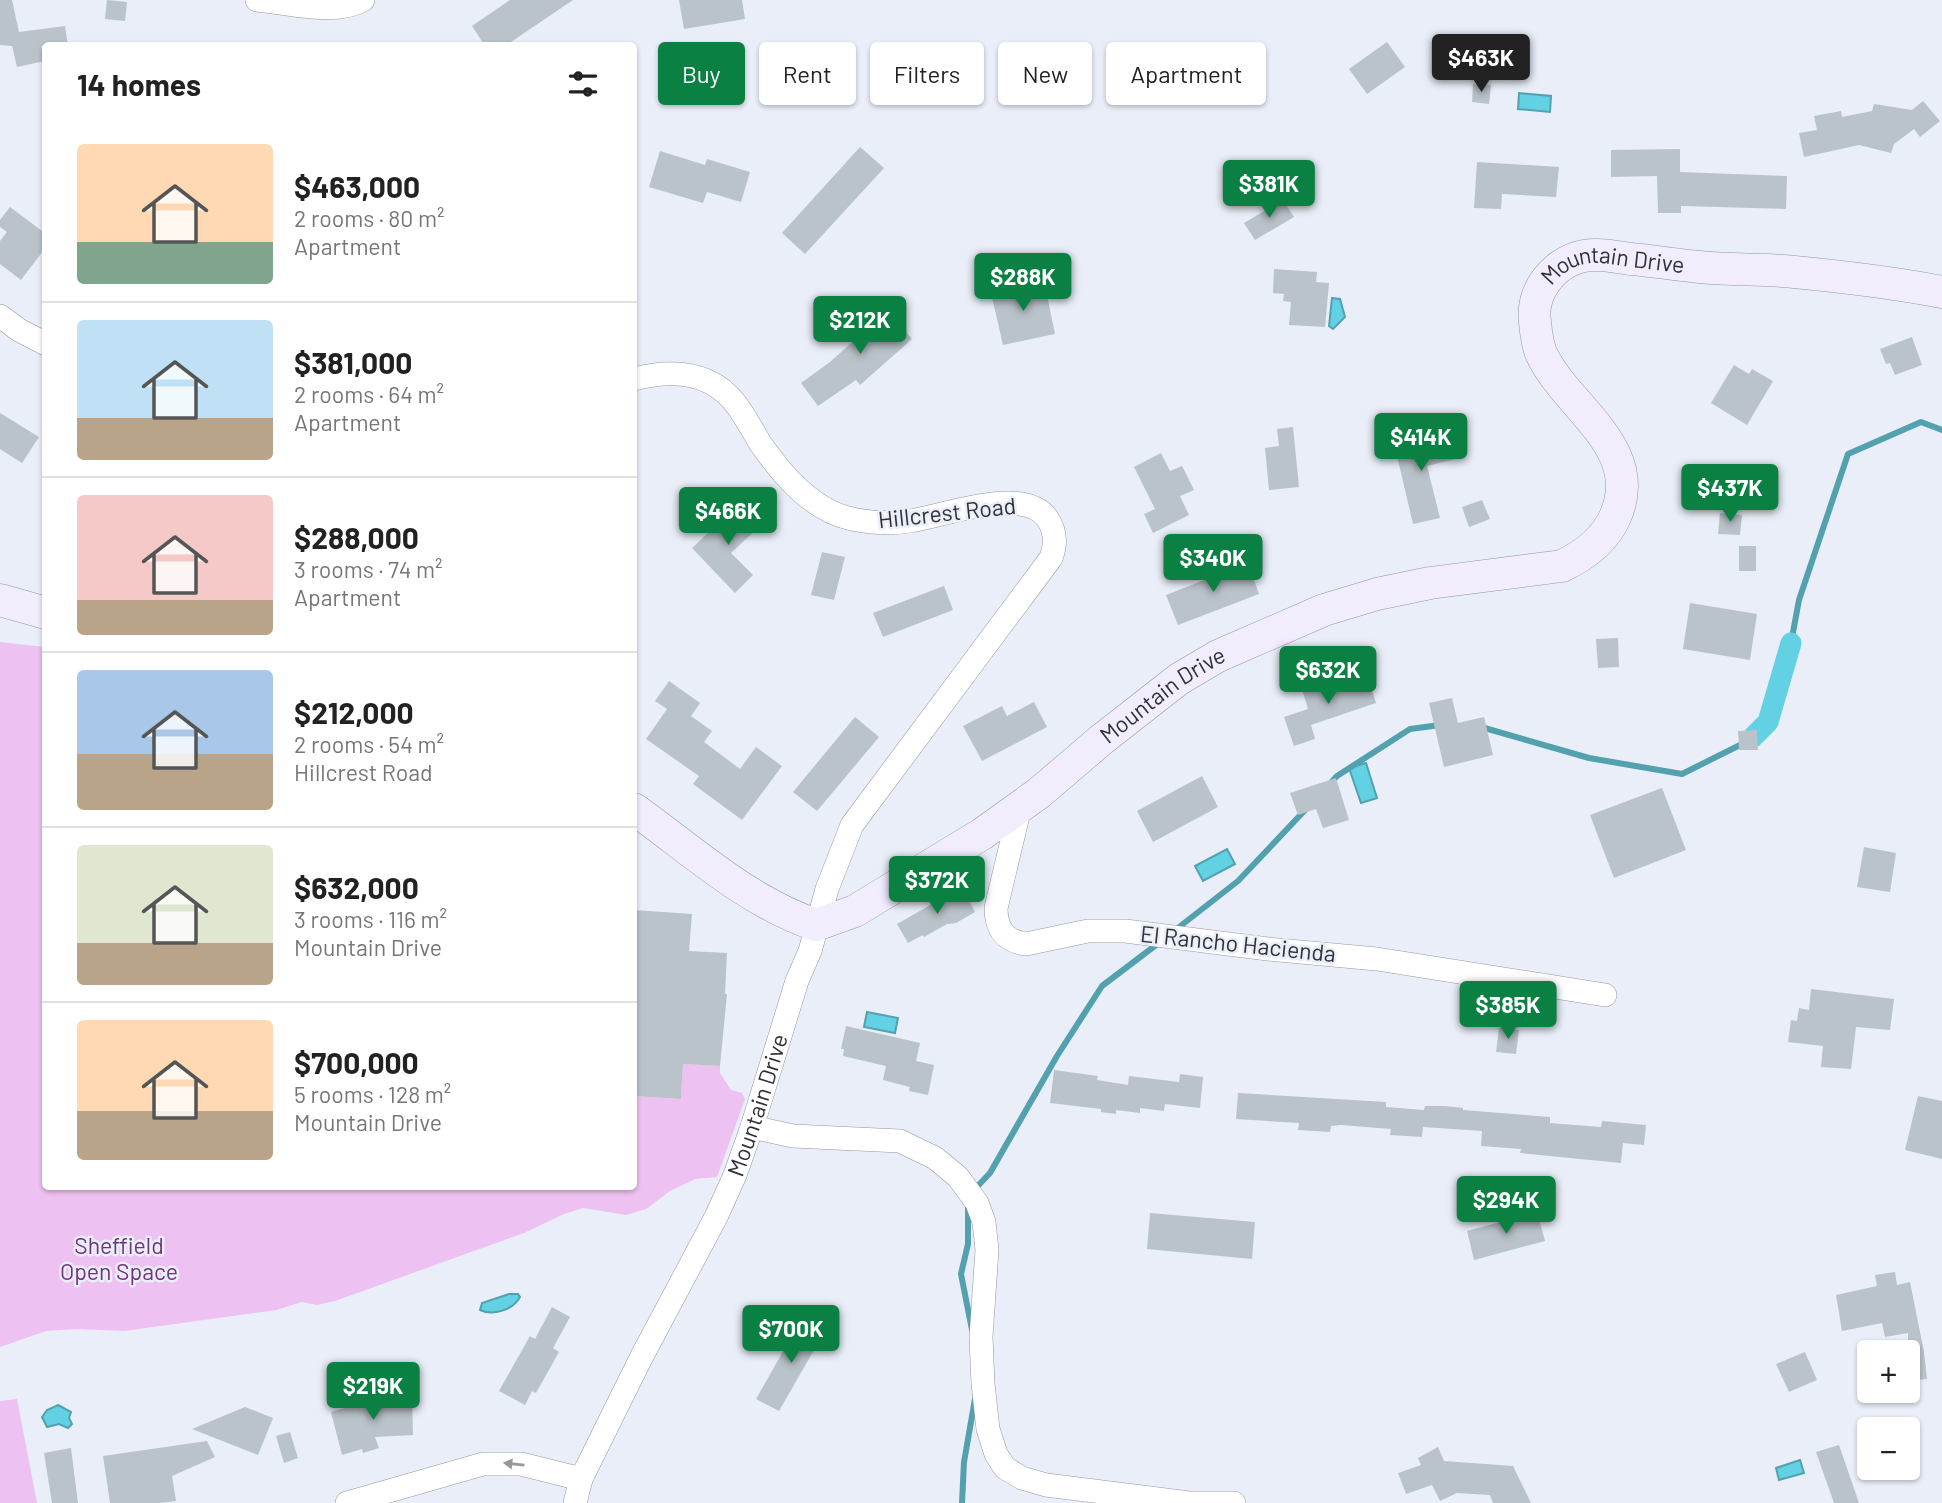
<!DOCTYPE html>
<html lang="en">
<head>
<meta charset="utf-8">
<style>
	body { margin:0; font-family:Barlow,sans-serif; background:#f2f2f2; color:#222; height:100vh; display:flex; flex-direction:column; font-size:26px; white-space:nowrap }
	* { box-sizing:border-box; margin:0 }
	p { font-size:23px; color:#767676 }
	.icon { flex:none; width:38px; height:38px; fill:none; stroke:currentColor; stroke-width:2; stroke-linecap:round; stroke-linejoin:round }
	.map { position:relative; flex:1; overflow:hidden }
	.side { position:absolute; left:42px; top:42px; width:595px; height:1148px; display:flex; flex-direction:column; background:#fff; border-radius:7px; box-shadow:0 2px 5px #0004 }
	.side>* { flex:none }
	.hud { position:absolute; left:658px; top:42px; width:665px; height:63px; display:flex; gap:14px }
	.controls { position:absolute; left:1857px; top:1340px; display:grid; gap:14px }
	.controls a { display:grid; place-items:center; width:63px; height:63px; border-radius:7px; background:#fff; box-shadow:0 2px 5px #0004; font-size:35px }
	.price { position:absolute; translate:-50% -60px; padding:0 16px; border-radius:7px; background:#0b8043; color:#fff; font-size:23px; line-height:46px; filter:drop-shadow(0 2px 4px #0008) }
	.price::after { content:''; position:absolute; left:50%; top:42px; width:21px; height:16px; margin-left:-10px; background:inherit; clip-path:polygon(0 0,100% 0,50% 100%) }
	.price.selected { background:#222; color:#fff }
	ul { padding:0; list-style:none }
	li { display:flex; align-items:center; gap:21px; height:175px; padding:0 35px }
	li+li { border-top:2px solid #e0e0e0 }
	li span { display:grid; place-items:center; flex:none; width:196px; height:140px; border-radius:7px; color:#555 }
	li>.icon { margin-inline-start:auto }
	span .icon { width:84px; height:84px; fill:#fffc; stroke-width:1 }
	li b { font-size:30px }
	h2 { display:flex; justify-content:space-between; align-items:center; height:84px; padding:0 35px; font-size:30px }
	.chip { padding:0 24px; border-radius:7px; background:#fff; box-shadow:0 2px 5px #0004; font-size:24px; line-height:63px }
	.chip.selected { background:#0b8043; color:#fff }
	.map>svg:first-child { display:block }
	.green { fill:#edc1f1 }
	.water { fill:#62d1e3; stroke:#53a1af; stroke-width:2 }
	.lines { fill:none; stroke-linecap:round; stroke-linejoin:round }
	.stream { stroke:#53a1af; stroke-width:6 }
	.canal { stroke:#62d1e3; stroke-width:21 }
	.building { fill:#bac3ca }
	.minor-casing { stroke:#9397a0; stroke-width:24 }
	.secondary-casing { stroke:#9397a0; stroke-width:33 }
	.minor { stroke:#fff; stroke-width:23 }
	.secondary { stroke:#f1edfd; stroke-width:32 }
	.oneway { fill:#97989a }
	.labels { text-anchor:middle; stroke-width:5; stroke-linejoin:round; paint-order:stroke }
	.street-label { font-size:23px; fill:#2f3135; stroke:#e9eef8 }
	.park-label { font-size:23px; fill:#72317a; stroke:#e9eef8 }
</style>
</head>
<body>
<div class="map">
<svg width="1942" height="1503" viewBox="0 0 1942 1503">
	<rect width="100%" height="100%" fill="#e9eef8"/>
	<g class="green">
		<polygon points="0,642 45,647 46,1186 634,1186 634,1096 681,1099 683,1064 720,1066 720,1073 731,1090 742,1093 745,1099 717,1177 695,1179 670,1191 646,1209 626,1215 583,1208 564,1214 524,1233 335,1301 317,1305 302,1302 276,1310 124,1331 77,1329 46,1331 0,1347"/>
		<polygon points="17,1399 37,1503 0,1503 0,1401"/>
	</g>
	<g class="water">
		<polygon points="1519,93 1551,96 1550,112 1518,109"/>
		<polygon points="1332,298 1340,299 1345,317 1333,329 1329,326"/>
		<polygon points="1366,763 1377,798 1361,803 1349,768"/>
		<polygon points="1227,849 1235,864 1203,881 1195,866"/>
		<polygon points="867,1012 898,1018 895,1033 864,1027"/>
		<path d="M 509,1294 L 518,1294 L 520,1297 C 513,1310 493,1316 480,1310 L 482,1303 Z"/>
		<polygon points="361,1366 368,1368 371,1373 370,1383 366,1385 360,1383 349,1389 344,1386 340,1376"/>
		<polygon points="58,1405 71,1412 69,1418 72,1424 68,1428 59,1424 47,1427 42,1417 47,1410"/>
		<polygon points="1800,1460 1804,1473 1779,1480 1776,1468"/>
	</g>
	<g class="lines">
		<g class="stream">
			<polyline points="1791,643 1799,600 1848,454 1921,422 1942,430"/>
			<polyline points="1481,727 1589,758 1682,774 1744,743"/>
			<polyline points="1329,785 1337,776 1410,729 1440,725"/>
			<polyline points="1174,931 1238,881 1307,808"/>
			<polyline points="974,1190 990,1173 1057,1056 1102,986 1160,942"/>
			<polyline points="968,1206 968,1244 961,1274 972,1330"/>
			<polyline points="962,1503 964,1462 975,1399"/>
		</g>
		<polyline class="canal" points="1752,738 1768,722 1791,643"/>
	</g>
	<g class="building">
		<polygon points="0,0 12,0 19,32 65,26 68,46 41,46 45,61 17,67 12,46 0,45"/>
		<polygon points="107,0 127,2 125,21 105,19"/>
		<polygon points="510,0 573,0 505,46 485,46 472,26"/>
		<polygon points="679,0 742,0 745,19 684,29"/>
		<polygon points="1387,42 1405,67 1367,94 1349,69"/>
		<polygon points="1473,84 1491,85 1489,104 1472,102"/>
		<polygon points="1923,101 1940,121 1920,137 1914,129 1894,144 1891,153 1859,145 1804,157 1799,133 1817,130 1814,116 1841,111 1842,117 1872,111 1874,104 1912,110"/>
		<polygon points="860,147 884,168 805,254 782,233"/>
		<polygon points="1680,149 1680,172 1787,176 1786,209 1681,206 1681,213 1658,213 1657,176 1611,177 1611,150"/>
		<polygon points="660,151 705,165 707,159 750,172 741,202 707,192 703,203 649,187"/>
		<polygon points="1477,162 1559,167 1556,197 1502,194 1501,209 1474,208"/>
		<polygon points="1283,200 1294,217 1255,240 1244,223"/>
		<polygon points="10,207 46,234 46,247 21,280 0,264 0,241 7,232 0,227 0,220"/>
		<polygon points="1274,269 1317,272 1316,282 1329,283 1325,327 1289,325 1291,302 1283,301 1284,294 1273,293"/>
		<polygon points="1044,281 1055,334 1003,345 991,293"/>
		<polygon points="881,303 912,339 860,385 856,380 818,406 801,383 830,362 868,328 861,320"/>
		<polygon points="1912,337 1922,365 1895,375 1890,363 1886,364 1880,349"/>
		<polygon points="1734,365 1749,374 1752,369 1773,381 1747,425 1711,403"/>
		<polygon points="0,413 39,437 22,463 0,449"/>
		<polygon points="1293,427 1299,487 1269,490 1265,448 1279,446 1277,429"/>
		<polygon points="1417,433 1420,443 1450,436 1455,459 1427,466 1440,518 1413,524 1393,439"/>
		<polygon points="1161,453 1170,471 1182,466 1194,490 1180,496 1189,515 1153,533 1144,514 1155,509 1134,467"/>
		<polygon points="1482,500 1490,519 1469,527 1462,507"/>
		<polygon points="740,503 761,525 731,553 753,575 735,593 692,548"/>
		<polygon points="1720,513 1742,515 1740,535 1718,534"/>
		<rect x="1739" y="546" width="17" height="25"/>
		<polygon points="822,552 845,557 834,600 811,595"/>
		<polygon points="1248,563 1259,594 1178,625 1166,595"/>
		<polygon points="944,586 953,610 883,637 873,613"/>
		<polygon points="1690,603 1757,614 1750,660 1683,649"/>
		<polygon points="1618,638 1619,667 1598,668 1596,639"/>
		<polygon points="1367,675 1376,703 1311,725 1315,739 1294,746 1284,717 1308,709 1302,689 1323,682 1325,689"/>
		<polygon points="669,681 700,703 691,716 712,731 704,742 740,769 756,747 782,766 742,820 693,784 699,776 646,739 667,709 655,701"/>
		<polygon points="1452,698 1458,723 1484,717 1493,755 1444,767 1429,703"/>
		<polygon points="1034,702 1047,727 982,761 963,726 1002,706 1007,716"/>
		<polygon points="855,717 879,737 817,811 793,792"/>
		<polygon points="1757,730 1758,750 1739,750 1738,731"/>
		<polygon points="1202,776 1218,807 1153,842 1137,811"/>
		<polygon points="1336,778 1349,820 1323,828 1316,809 1298,815 1290,793"/>
		<polygon points="1662,788 1686,850 1614,878 1590,815"/>
		<polygon points="1864,847 1896,853 1890,892 1857,887"/>
		<polygon points="962,887 975,912 956,923 947,924 924,937 923,935 908,943 897,924"/>
		<polygon points="634,910 692,914 689,951 727,953 725,994 727,994 720,1066 683,1064 681,1099 634,1096"/>
		<polygon points="1811,989 1894,999 1890,1030 1856,1027 1851,1069 1821,1067 1823,1046 1788,1042 1791,1020 1797,1021 1799,1008 1809,1010"/>
		<polygon points="846,1026 920,1043 916,1061 934,1065 928,1095 909,1091 910,1087 883,1080 886,1066 843,1056 844,1049 841,1049"/>
		<polygon points="1499,1028 1519,1030 1516,1054 1496,1052"/>
		<polygon points="1054,1070 1098,1076 1097,1080 1128,1085 1129,1076 1179,1082 1180,1074 1203,1077 1200,1108 1165,1104 1164,1111 1140,1108 1140,1113 1116,1110 1116,1114 1101,1112 1101,1109 1050,1103"/>
		<polygon points="1238,1093 1386,1102 1386,1107 1424,1110 1425,1106 1445,1106 1463,1108 1463,1110 1550,1117 1550,1123 1601,1127 1602,1121 1646,1125 1644,1145 1623,1143 1621,1163 1520,1153 1521,1149 1481,1146 1482,1131 1423,1127 1422,1137 1390,1135 1391,1129 1341,1125 1331,1126 1330,1132 1298,1130 1299,1123 1236,1119"/>
		<polygon points="1918,1096 1942,1101 1942,1159 1905,1150"/>
		<polygon points="1537,1212 1545,1241 1474,1260 1467,1231"/>
		<polygon points="1150,1213 1255,1222 1252,1259 1147,1249"/>
		<polygon points="1895,1272 1897,1285 1910,1282 1924,1352 1927,1379 1908,1381 1908,1333 1885,1337 1882,1323 1842,1331 1836,1295 1877,1286 1875,1275"/>
		<polygon points="552,1307 570,1317 553,1348 559,1352 536,1393 532,1391 525,1405 499,1391 530,1336 535,1339"/>
		<polygon points="802,1318 825,1331 779,1411 756,1399"/>
		<polygon points="1805,1352 1817,1380 1789,1392 1776,1364"/>
		<polygon points="384,1393 385,1397 412,1396 413,1435 375,1437 379,1448 363,1453 362,1449 342,1455 331,1412 365,1402 364,1398 373,1394"/>
		<polygon points="245,1407 273,1418 258,1455 192,1429"/>
		<polygon points="290,1432 298,1458 284,1463 276,1436"/>
		<polygon points="207,1441 215,1457 172,1476 176,1501 160,1503 110,1503 103,1456"/>
		<polygon points="1839,1445 1859,1503 1834,1503 1816,1452"/>
		<polygon points="1438,1447 1444,1461 1513,1466 1531,1503 1493,1503 1490,1495 1457,1493 1440,1501 1432,1485 1406,1494 1398,1473 1421,1465 1418,1458"/>
		<polygon points="71,1448 78,1503 52,1503 44,1453"/>
	</g>
	<g class="lines">
		<defs>
			<g id="minor">
				<path d="M 257,0 C 287,3 336,16 363,0"/>
				<polyline points="0,316 19,330 46,344"/>
				<path d="M 1020,807 L 996,908 C 996,929 1005,941 1026,944 L 1088,931 L 1125,931 L 1268,949 L 1377,959 L 1605,995"/>
				<polyline points="752,1127 793,1136 900,1141 935,1158 958,1177 977,1203 984,1222 987,1250 981,1337 983,1384 988,1429 996,1454 1005,1468 1022,1478 1046,1485 1189,1503 1234,1503"/>
				<polyline points="347,1503 483,1464 521,1464 581,1479"/>
				<path id="s1" d="M 575,1503 L 581,1479 L 642,1356 L 716,1217 L 735,1175 L 752,1127 L 797,981 L 810,951 L 827,889 L 852,825 L 1051,558 C 1056,545 1056,531 1047,518 C 1023,485 944,516 910,521 C 892,524 871,523 852,519 C 813,511 783,476 760,443 C 753,431 746,418 738,407 C 713,371 672,369 634,379"/>
			</g>
			<g id="secondary">
				<polyline points="0,600 46,613"/>
				<path id="s2" d="M 634,809 C 693,851 746,901 816,925 L 855,911 L 982,834 L 1039,793 L 1101,740 L 1179,679 L 1218,656 L 1324,610 L 1377,594 L 1430,583 L 1562,566 C 1585,555 1605,540 1615,517 C 1646,447 1566,408 1541,353 C 1537,343 1536,333 1535,322 C 1533,308 1537,293 1545,282 C 1554,269 1568,259 1584,256 C 1600,253 1615,257 1631,259 C 1654,261 1677,265 1700,267 C 1728,270 1756,269 1784,271 C 1837,276 1890,282 1942,292"/>
			</g>
		</defs>
		<use href="#minor" class="minor-casing"/>
		<use href="#secondary" class="secondary-casing"/>
		<use href="#minor" class="minor"/>
		<use href="#secondary" class="secondary"/>
	</g>
	<defs><path id="oneway-solid" d="M-6-.8H1V-3.2L6.5 0L1 3.2V.8H-6Z" transform="scale(1.75)"/></defs>
	<use class="oneway" href="#oneway-solid" transform="translate(514 1464) rotate(-174)"/>
	<g class="labels">
		<g class="street-label">
			<text dy="8" stroke="none"><textPath href="#s2" startOffset="1474">Mountain Drive</textPath></text>
			<text transform="translate(947 513) rotate(-6)" y="8">Hillcrest Road</text>
			<text dy="8" stroke="none"><textPath href="#s2" startOffset="635">Mountain Drive</textPath></text>
			<text transform="translate(1238 944) rotate(6)" y="8">El Rancho Hacienda</text>
			<text dy="8" stroke="none"><textPath href="#s1" startOffset="439">Mountain Drive</textPath></text>
		</g>
		<g class="park-label">
			<text x="119" y="1254">Sheffield<tspan x="119" dy="26">Open Space</tspan></text>
		</g>
	</g>
</svg>
<div class="controls">
<a>+</a>
<a>−</a>
</div>
<b class="price selected" style="left:1481px;top:94px">$463K</b>
<b class="price" style="left:1269px;top:220px">$381K</b>
<b class="price" style="left:1023px;top:313px">$288K</b>
<b class="price" style="left:860px;top:356px">$212K</b>
<b class="price" style="left:1421px;top:473px">$414K</b>
<b class="price" style="left:1730px;top:524px">$437K</b>
<b class="price" style="left:728px;top:547px">$466K</b>
<b class="price" style="left:1213px;top:594px">$340K</b>
<b class="price" style="left:1328px;top:706px">$632K</b>
<b class="price" style="left:937px;top:916px">$372K</b>
<b class="price" style="left:1508px;top:1041px">$385K</b>
<b class="price" style="left:1506px;top:1236px">$294K</b>
<b class="price" style="left:791px;top:1365px">$700K</b>
<b class="price" style="left:373px;top:1422px">$219K</b>
<div class="hud">
<a class="chip selected">Buy</a>
<a class="chip">Rent</a>
<a class="chip">Filters</a>
<a class="chip">New</a>
<a class="chip">Apartment</a>
</div>
<section class="side">
<h2>14 homes<svg class="icon" aria-label="filters" viewBox="0 0 24 24"><path d="M4 7h16M4 17h16"/><circle cx="9" cy="7" r="2"/><circle cx="15" cy="17" r="2"/></svg></h2>
<ul>
<li><span style="background:linear-gradient(#ffd9b3 70%,#7fa58c 0)"><svg class="icon" aria-label="home" viewBox="0 0 24 24"><path d="M3 11l9-7 9 7M6 9v11h12V9"/></svg></span><div><b>$463,000</b><p>2 rooms · 80 m²</p><p>Apartment</p></div></li>
<li><span style="background:linear-gradient(#bfe0f5 70%,#b9a48a 0)"><svg class="icon" aria-label="home" viewBox="0 0 24 24"><path d="M3 11l9-7 9 7M6 9v11h12V9"/></svg></span><div><b>$381,000</b><p>2 rooms · 64 m²</p><p>Apartment</p></div></li>
<li><span style="background:linear-gradient(#f6c9c9 75%,#b9a48a 0)"><svg class="icon" aria-label="home" viewBox="0 0 24 24"><path d="M3 11l9-7 9 7M6 9v11h12V9"/></svg></span><div><b>$288,000</b><p>3 rooms · 74 m²</p><p>Apartment</p></div></li>
<li><span style="background:linear-gradient(#a9c7e8 60%,#b9a48a 0)"><svg class="icon" aria-label="home" viewBox="0 0 24 24"><path d="M3 11l9-7 9 7M6 9v11h12V9"/></svg></span><div><b>$212,000</b><p>2 rooms · 54 m²</p><p>Hillcrest Road</p></div></li>
<li><span style="background:linear-gradient(#dfe7d0 70%,#b9a48a 0)"><svg class="icon" aria-label="home" viewBox="0 0 24 24"><path d="M3 11l9-7 9 7M6 9v11h12V9"/></svg></span><div><b>$632,000</b><p>3 rooms · 116 m²</p><p>Mountain Drive</p></div></li>
<li><span style="background:linear-gradient(#ffd9b3 65%,#b9a48a 0)"><svg class="icon" aria-label="home" viewBox="0 0 24 24"><path d="M3 11l9-7 9 7M6 9v11h12V9"/></svg></span><div><b>$700,000</b><p>5 rooms · 128 m²</p><p>Mountain Drive</p></div></li>
</ul>
</section>
</div>
</body>
</html>
